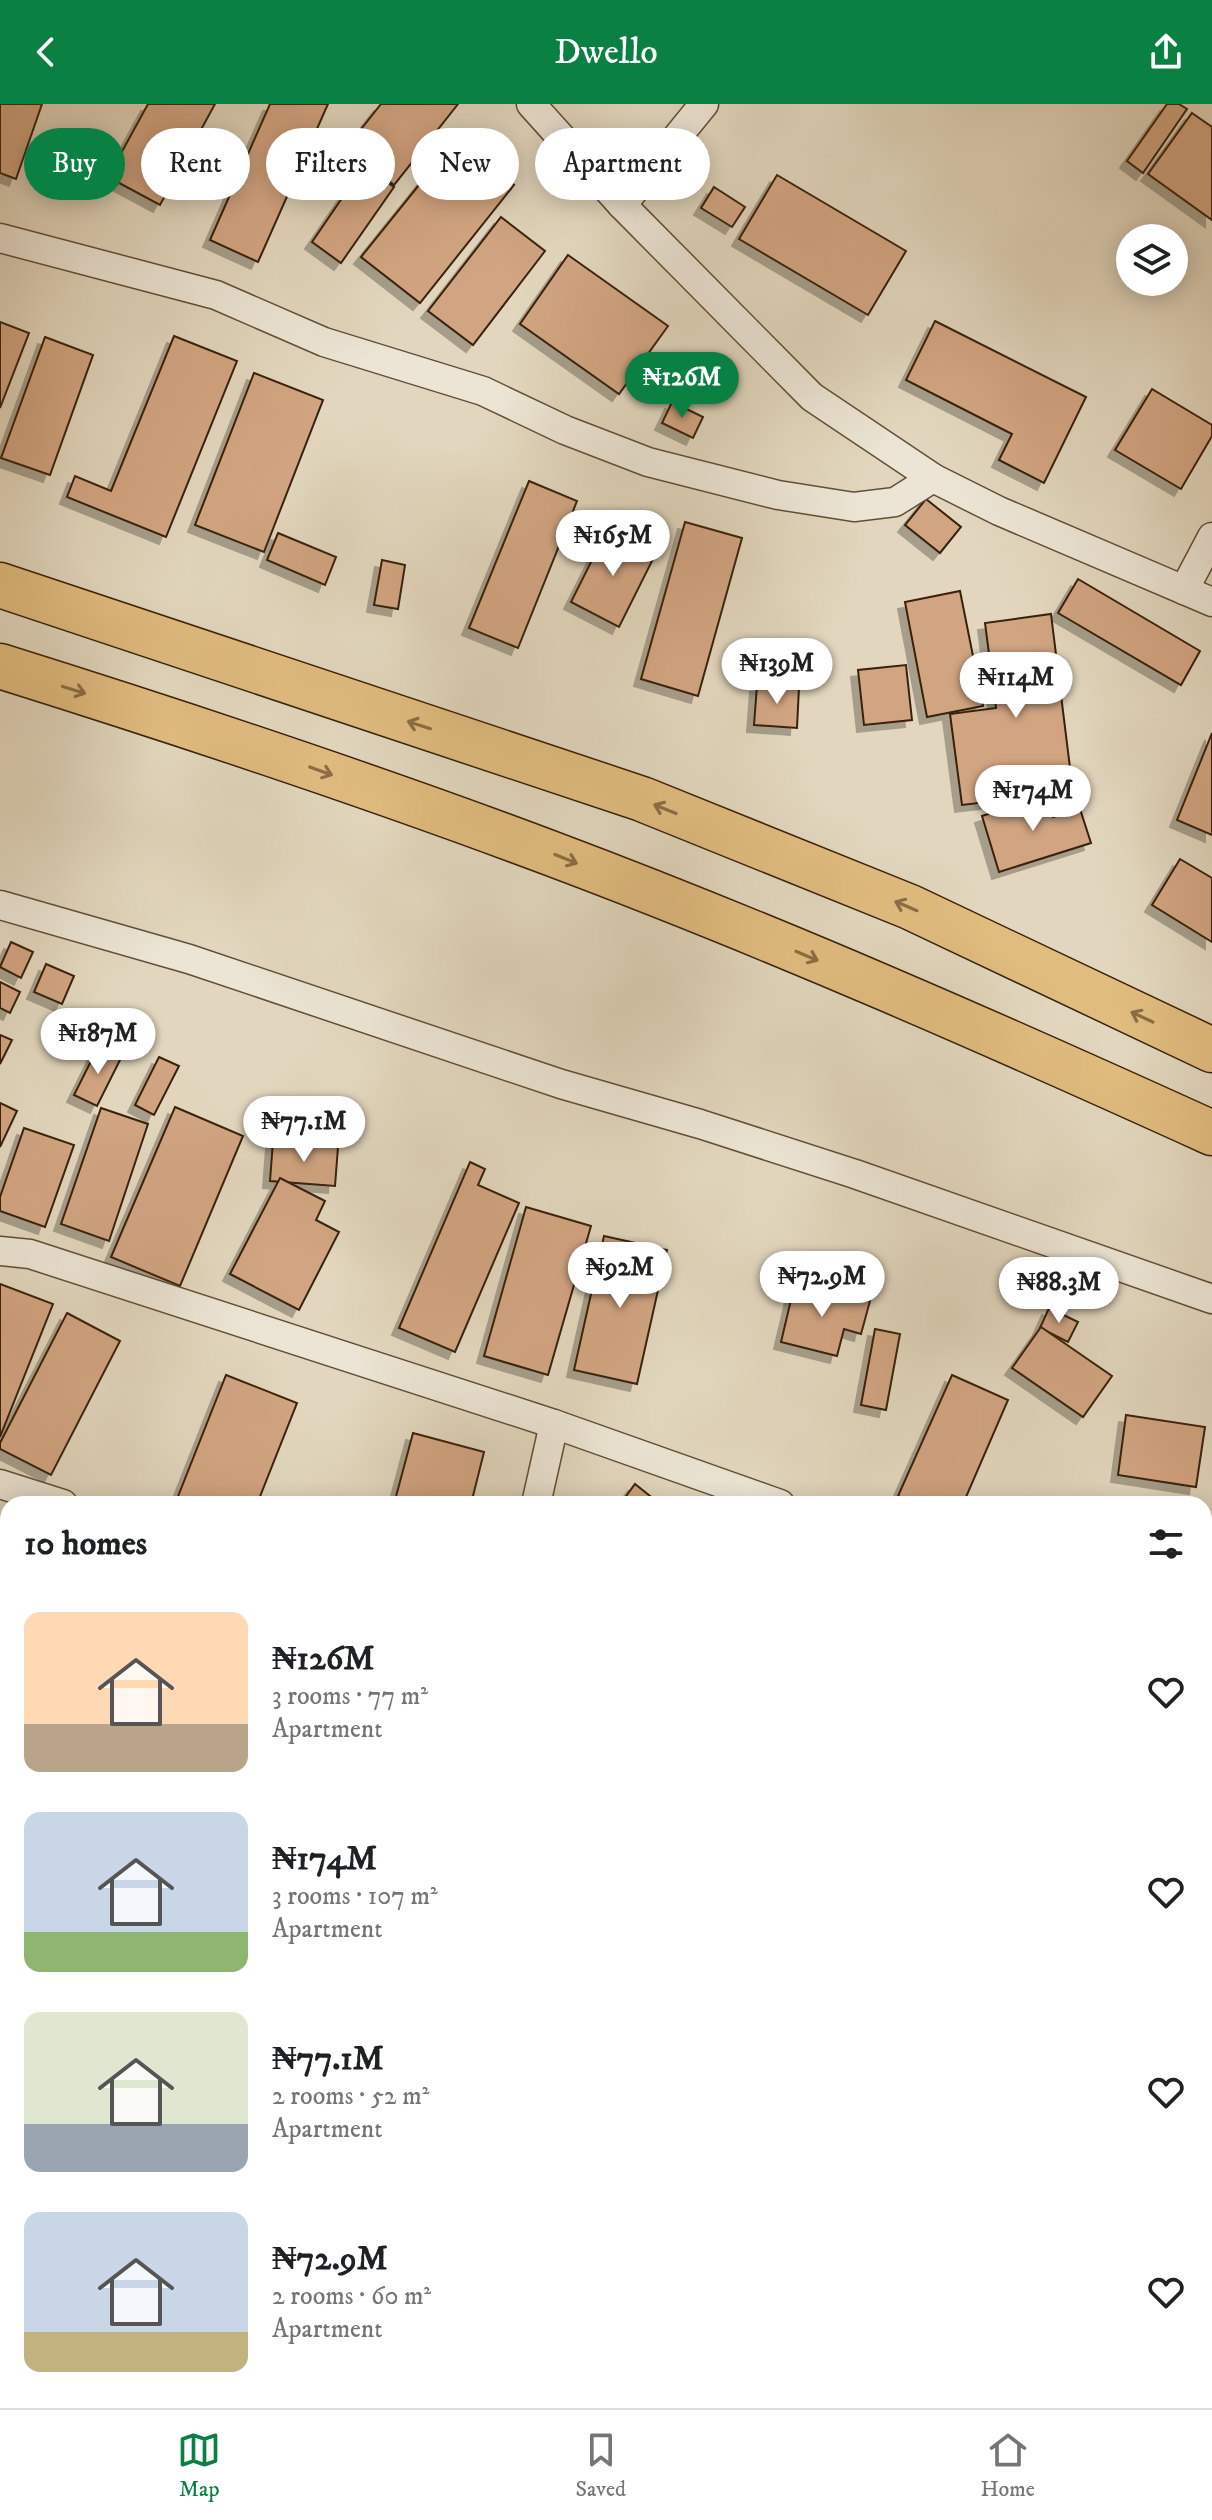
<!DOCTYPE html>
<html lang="en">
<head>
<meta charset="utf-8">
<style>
	body { margin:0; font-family:"IM FELL DW Pica",serif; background:#f6f6f6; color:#202124; height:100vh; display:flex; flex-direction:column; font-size:30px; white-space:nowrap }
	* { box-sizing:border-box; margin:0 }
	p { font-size:26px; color:#757577 }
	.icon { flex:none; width:44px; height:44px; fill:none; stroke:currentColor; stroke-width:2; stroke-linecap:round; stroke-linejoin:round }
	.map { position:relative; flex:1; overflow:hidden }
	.sheet { position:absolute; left:0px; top:1392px; width:1212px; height:912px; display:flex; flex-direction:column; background:#fff; border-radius:24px 24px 0 0; box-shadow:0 4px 20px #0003 }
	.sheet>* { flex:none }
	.hud { position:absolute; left:24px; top:24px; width:800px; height:72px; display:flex; gap:16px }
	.fabs { position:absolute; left:1116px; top:120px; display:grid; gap:16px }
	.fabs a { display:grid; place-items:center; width:72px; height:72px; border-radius:50%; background:#fff; box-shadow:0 4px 20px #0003; font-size:40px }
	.price { position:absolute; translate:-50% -68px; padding:0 18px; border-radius:28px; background:#fff; color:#222; font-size:26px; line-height:52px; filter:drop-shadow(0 2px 4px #0008) }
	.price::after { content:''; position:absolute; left:50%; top:48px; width:24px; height:18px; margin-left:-12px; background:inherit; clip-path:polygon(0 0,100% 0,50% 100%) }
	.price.active { background:#0b8043; color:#fff }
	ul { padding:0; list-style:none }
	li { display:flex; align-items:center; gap:24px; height:200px; padding:0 24px }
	li span { display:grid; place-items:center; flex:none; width:224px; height:160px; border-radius:16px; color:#555 }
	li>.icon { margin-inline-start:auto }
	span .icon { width:96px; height:96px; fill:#fffc; stroke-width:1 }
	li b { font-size:34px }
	h2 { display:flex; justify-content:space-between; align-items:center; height:96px; padding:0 24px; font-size:34px }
	.chip { padding:0 28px; border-radius:36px; background:#fff; box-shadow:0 4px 20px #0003; font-size:28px; line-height:72px }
	.chip.active { background:#0b8043; color:#fff }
	header { display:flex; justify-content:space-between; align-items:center; height:104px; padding:0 24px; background:#0b8043; color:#fff; font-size:36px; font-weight:600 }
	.tab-bar { display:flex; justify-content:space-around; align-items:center; height:112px; border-top:2px solid #e0e0e0; background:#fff; font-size:22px; color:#757577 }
	.tab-bar a { display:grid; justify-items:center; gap:4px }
	.tab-bar .active { color:#0b8043 }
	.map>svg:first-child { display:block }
	.building { fill:#d2a582; stroke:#382109; stroke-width:2; filter:url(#shadow) }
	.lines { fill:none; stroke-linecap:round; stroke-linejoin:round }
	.street-casing { stroke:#624e36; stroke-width:31 }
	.primary-casing { stroke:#382109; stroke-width:47 }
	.street { stroke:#ece5d5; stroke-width:28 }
	.primary { stroke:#e1bc7f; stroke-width:44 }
	.oneway { stroke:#8c6e44 }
</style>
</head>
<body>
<header><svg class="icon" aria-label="back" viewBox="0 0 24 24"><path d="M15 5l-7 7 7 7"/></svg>Dwello<svg class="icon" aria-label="share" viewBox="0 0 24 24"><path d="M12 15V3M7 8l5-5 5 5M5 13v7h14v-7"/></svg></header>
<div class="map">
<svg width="1212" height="2304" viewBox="0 0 1212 2304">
	<defs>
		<filter id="shadow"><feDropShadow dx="-7" dy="7" stdDeviation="0" flood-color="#0004"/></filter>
	</defs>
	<rect width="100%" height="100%" fill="#e2d7be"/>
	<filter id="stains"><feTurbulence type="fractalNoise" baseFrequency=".0025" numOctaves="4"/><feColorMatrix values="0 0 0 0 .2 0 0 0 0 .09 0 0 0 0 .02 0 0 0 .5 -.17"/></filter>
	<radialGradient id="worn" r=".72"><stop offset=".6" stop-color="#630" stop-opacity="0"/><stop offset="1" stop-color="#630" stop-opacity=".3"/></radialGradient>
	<g class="building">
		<polygon points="0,0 42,0 16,75 0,69"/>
		<polygon points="148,0 215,0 160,101 108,73"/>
		<polygon points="270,0 328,0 258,158 210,136"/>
		<polygon points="381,0 458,0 394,81 347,43"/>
		<polygon points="1167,0 1179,0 1187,5 1143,69 1127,57"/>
		<polygon points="1192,9 1212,23 1212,116 1148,70"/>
		<polygon points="456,35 514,81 420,199 361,153"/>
		<polygon points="364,62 394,83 341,159 312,138"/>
		<polygon points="777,71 906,147 868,211 739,135"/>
		<polygon points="714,83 745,103 732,123 701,104"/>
		<polygon points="501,113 545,147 473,241 428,207"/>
		<polygon points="568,151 668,222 619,290 520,220"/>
		<polygon points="935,217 1086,293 1044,379 999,356 1012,330 906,276"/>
		<polygon points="0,218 29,229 0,304"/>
		<polygon points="174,232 237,257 166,433 67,393 75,372 111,387"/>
		<polygon points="45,233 93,251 50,371 1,354"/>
		<polygon points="254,269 323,296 264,448 195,421"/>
		<polygon points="1152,285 1212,321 1212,332 1181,385 1115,346"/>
		<polygon points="672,298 703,313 693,334 662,319"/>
		<polygon points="529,377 577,397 518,544 469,524"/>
		<polygon points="926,395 961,423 940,449 905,421"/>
		<polygon points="685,418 742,434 698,592 641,575"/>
		<polygon points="607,426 655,451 619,523 571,498"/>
		<polygon points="278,429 336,453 325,481 267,456"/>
		<polygon points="382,456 405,461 398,505 374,501"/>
		<polygon points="1078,475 1200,547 1181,581 1058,509"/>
		<polygon points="960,487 983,602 927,613 905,498"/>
		<polygon points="1051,510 1073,688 962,701 950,610 996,604 985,519"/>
		<polygon points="906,561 912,616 864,621 858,566"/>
		<polygon points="757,581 799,583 797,624 754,621"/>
		<polygon points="1212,629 1212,731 1177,716"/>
		<polygon points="1046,692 1053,713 1080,705 1091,739 999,768 982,712"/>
		<polygon points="1180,755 1212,774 1212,838 1152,801"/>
		<polygon points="11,838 33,848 21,874 0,863"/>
		<polygon points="46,860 74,872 62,900 34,888"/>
		<polygon points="0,878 20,888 10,909 0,904"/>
		<polygon points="0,931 12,936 0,960"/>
		<polygon points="98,943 121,954 97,1002 74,991"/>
		<polygon points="159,953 179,962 154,1011 135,1001"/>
		<polygon points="0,999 17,1007 0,1043"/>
		<polygon points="175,1003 243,1032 180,1182 111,1153"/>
		<polygon points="101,1004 148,1020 109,1137 61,1120"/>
		<polygon points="24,1024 74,1041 45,1123 0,1107 0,1093"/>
		<polygon points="273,1037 338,1043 335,1082 270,1077"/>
		<polygon points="470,1058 485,1065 478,1081 519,1099 455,1248 399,1224"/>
		<polygon points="280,1074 325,1097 316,1116 339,1128 299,1206 230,1170"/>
		<polygon points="526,1103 591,1122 548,1271 484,1252"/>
		<polygon points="604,1132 667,1146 637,1280 574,1266"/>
		<polygon points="795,1179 870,1197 861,1230 844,1225 837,1252 781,1238"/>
		<polygon points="0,1180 53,1200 0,1333"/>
		<polygon points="1049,1204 1078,1218 1068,1238 1040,1224"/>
		<polygon points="67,1209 120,1237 51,1371 0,1345 0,1339"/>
		<polygon points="1041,1223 1112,1272 1083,1313 1012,1264"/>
		<polygon points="875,1225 900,1230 886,1306 861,1301"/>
		<polygon points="226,1271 297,1299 257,1400 175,1400"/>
		<polygon points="952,1271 1008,1296 963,1400 917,1400 898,1392"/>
		<polygon points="1126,1311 1205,1323 1196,1383 1118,1371"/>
		<polygon points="413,1329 484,1348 471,1400 394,1400"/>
		<polygon points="635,1380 660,1400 621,1399"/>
		<polygon points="1212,1433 1212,1530 1204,1526 1204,1447"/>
		<polygon points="0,1539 8,1541 8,1670 0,1700"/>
		<polygon points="1204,1616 1212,1619 1212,1721 1204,1745"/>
		<polygon points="0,2123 8,2129 8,2218 0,2213"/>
		<polygon points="0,2266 8,2273 8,2296 32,2296 40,2304 0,2304"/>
		<polygon points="196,2296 248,2296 259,2304 190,2304"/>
		<polygon points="357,2296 423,2296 434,2304 351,2304"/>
		<polygon points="1039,2296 1066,2296 1063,2304 1036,2304"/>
		<polygon points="1118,2296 1144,2296 1140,2304 1114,2304"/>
		<polygon points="1157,2296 1193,2296 1209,2300 1207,2304 1155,2304"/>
	</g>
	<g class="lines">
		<defs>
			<g id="street">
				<polyline points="531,0 622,101 812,293 933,374 999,407 1212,498"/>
				<polyline points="622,101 704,0"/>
				<polyline points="0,134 216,191 324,238 483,287 565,326 648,358 778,391 854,403 895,398 933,374"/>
				<polyline points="1184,486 1212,433"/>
				<polyline points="0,801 189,855 561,980 700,1020 855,1070 1212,1195"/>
				<polyline points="0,1147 30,1150 554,1320 780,1400"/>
				<polyline points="0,1380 63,1400"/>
				<polyline points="536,1400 554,1320"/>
				<polyline points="1204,1573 1212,1576"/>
				<polyline points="0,1885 8,1887"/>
				<polyline points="1204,2285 1212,2288"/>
				<polyline points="98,2304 103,2296"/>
				<polyline points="1073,2304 1074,2296"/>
			</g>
			<g id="primary">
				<polyline points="0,481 642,695 910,803 1212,946"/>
				<path d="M 0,562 C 185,620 369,681 550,749 C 774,833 994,930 1212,1029"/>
			</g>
		</defs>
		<use href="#street" class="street-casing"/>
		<use href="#primary" class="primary-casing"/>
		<use href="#street" class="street"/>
		<use href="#primary" class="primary"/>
	</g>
	<defs><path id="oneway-shaft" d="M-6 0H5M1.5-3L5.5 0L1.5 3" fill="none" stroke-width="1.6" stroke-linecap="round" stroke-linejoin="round" transform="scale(2)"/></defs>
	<g class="oneway">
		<use href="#oneway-shaft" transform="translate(74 586) rotate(17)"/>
		<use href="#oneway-shaft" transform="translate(419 621) rotate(-162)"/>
		<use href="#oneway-shaft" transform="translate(321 667) rotate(20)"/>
		<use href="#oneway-shaft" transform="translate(665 705) rotate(-158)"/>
		<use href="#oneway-shaft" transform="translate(566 755) rotate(22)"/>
		<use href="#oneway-shaft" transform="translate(906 802) rotate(-157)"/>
		<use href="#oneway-shaft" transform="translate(807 852) rotate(23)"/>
		<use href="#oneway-shaft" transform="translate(1142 913) rotate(-155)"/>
	</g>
	<rect width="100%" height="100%" filter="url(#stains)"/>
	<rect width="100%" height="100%" fill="url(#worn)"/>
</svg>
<div class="fabs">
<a><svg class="icon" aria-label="layers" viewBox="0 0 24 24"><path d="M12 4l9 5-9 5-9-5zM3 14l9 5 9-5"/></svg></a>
</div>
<b class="price active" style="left:682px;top:316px">₦126M</b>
<b class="price" style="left:613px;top:474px">₦165M</b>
<b class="price" style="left:777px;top:602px">₦139M</b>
<b class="price" style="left:1016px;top:616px">₦114M</b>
<b class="price" style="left:1033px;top:729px">₦174M</b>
<b class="price" style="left:98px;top:972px">₦187M</b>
<b class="price" style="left:304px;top:1060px">₦77.1M</b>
<b class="price" style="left:620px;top:1206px">₦92M</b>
<b class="price" style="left:822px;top:1215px">₦72.9M</b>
<b class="price" style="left:1059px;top:1221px">₦88.3M</b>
<div class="hud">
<a class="chip active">Buy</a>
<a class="chip">Rent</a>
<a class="chip">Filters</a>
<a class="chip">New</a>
<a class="chip">Apartment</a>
</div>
<section class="sheet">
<h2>10 homes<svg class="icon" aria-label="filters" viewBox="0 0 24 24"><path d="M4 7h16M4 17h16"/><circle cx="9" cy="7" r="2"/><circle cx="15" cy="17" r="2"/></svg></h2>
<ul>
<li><span style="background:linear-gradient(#ffd9b3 70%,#b9a48a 0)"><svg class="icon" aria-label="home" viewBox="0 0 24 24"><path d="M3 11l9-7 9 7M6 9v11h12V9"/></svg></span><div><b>₦126M</b><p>3 rooms · 77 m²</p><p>Apartment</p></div><svg class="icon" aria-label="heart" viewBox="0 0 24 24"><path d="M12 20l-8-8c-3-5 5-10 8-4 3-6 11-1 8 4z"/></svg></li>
<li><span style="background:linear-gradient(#c9d6e8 75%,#8fb573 0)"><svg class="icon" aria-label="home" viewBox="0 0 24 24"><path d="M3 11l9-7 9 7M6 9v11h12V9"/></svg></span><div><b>₦174M</b><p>3 rooms · 107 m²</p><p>Apartment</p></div><svg class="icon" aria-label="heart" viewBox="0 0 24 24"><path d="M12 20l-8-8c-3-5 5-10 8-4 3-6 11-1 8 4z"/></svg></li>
<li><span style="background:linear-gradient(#dfe7d0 70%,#9aa5b1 0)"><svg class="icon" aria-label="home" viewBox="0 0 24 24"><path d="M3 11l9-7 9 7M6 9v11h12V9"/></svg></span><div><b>₦77.1M</b><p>2 rooms · 52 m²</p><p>Apartment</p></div><svg class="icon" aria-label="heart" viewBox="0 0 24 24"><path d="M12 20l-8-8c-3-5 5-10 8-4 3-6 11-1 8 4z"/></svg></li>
<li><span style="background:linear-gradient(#c9d6e8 75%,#c2b280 0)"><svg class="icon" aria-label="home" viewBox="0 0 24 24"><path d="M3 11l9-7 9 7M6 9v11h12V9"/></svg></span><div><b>₦72.9M</b><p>2 rooms · 60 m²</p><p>Apartment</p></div><svg class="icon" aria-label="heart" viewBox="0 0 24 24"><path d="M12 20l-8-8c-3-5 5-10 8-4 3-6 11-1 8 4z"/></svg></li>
</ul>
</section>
</div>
<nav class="tab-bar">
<a class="active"><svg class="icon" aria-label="map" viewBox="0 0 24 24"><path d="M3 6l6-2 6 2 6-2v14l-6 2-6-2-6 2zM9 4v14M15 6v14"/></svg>Map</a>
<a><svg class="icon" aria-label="saved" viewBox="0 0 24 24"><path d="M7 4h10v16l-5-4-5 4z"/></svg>Saved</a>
<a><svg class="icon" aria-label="home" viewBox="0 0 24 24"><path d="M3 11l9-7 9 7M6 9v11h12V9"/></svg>Home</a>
</nav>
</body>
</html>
